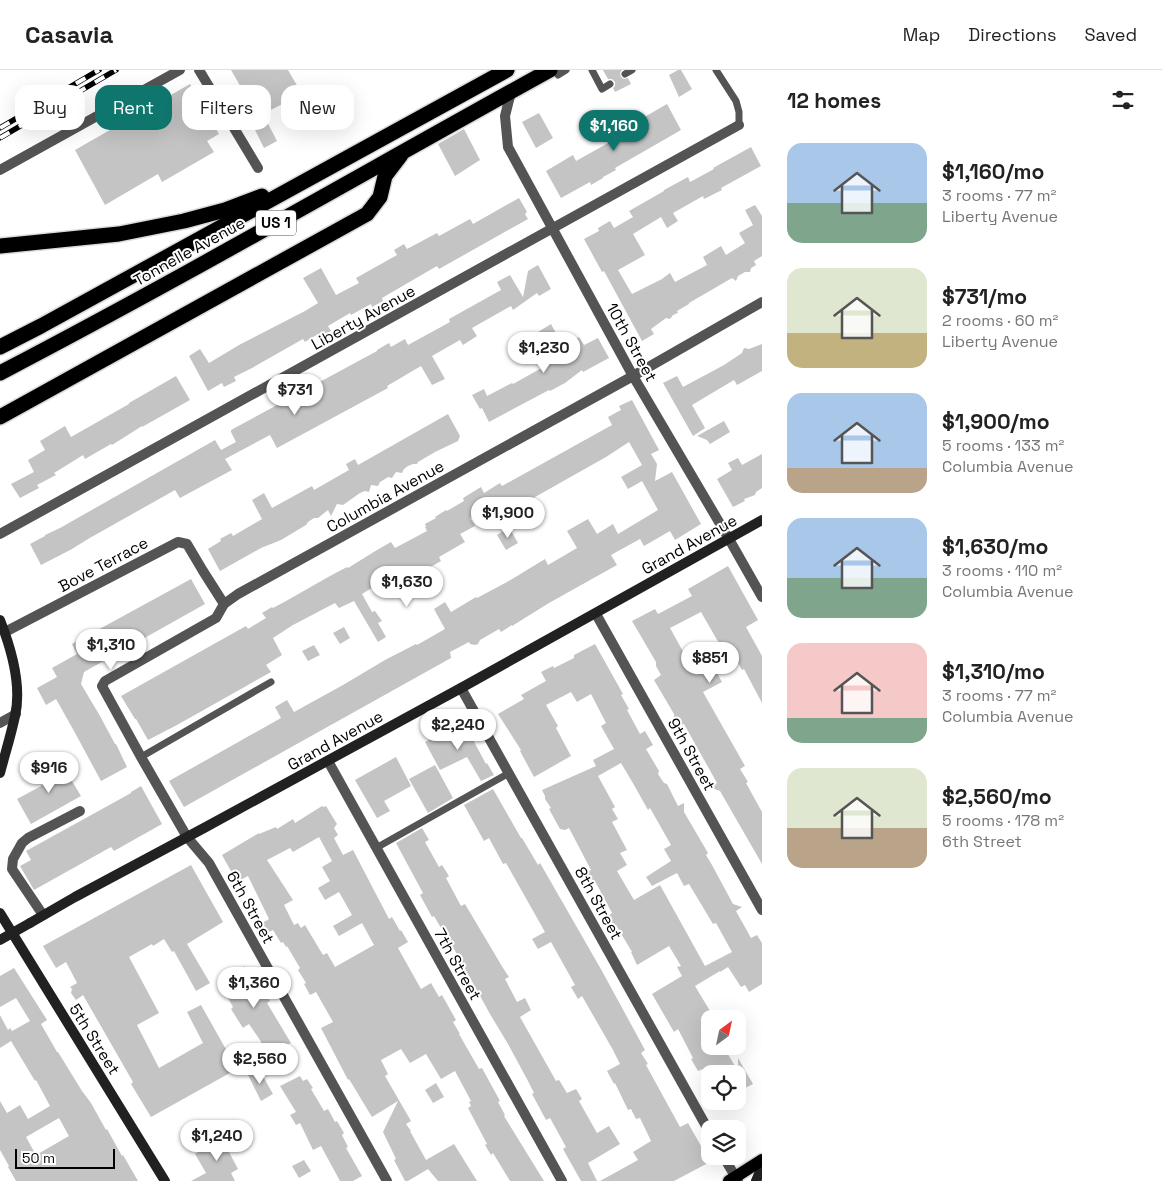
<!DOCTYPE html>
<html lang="en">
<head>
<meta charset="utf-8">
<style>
	body { margin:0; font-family:"Space Grotesk",sans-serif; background:#f2f2f2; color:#222; height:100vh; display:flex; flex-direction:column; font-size:19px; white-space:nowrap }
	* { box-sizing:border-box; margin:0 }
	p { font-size:16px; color:#767676 }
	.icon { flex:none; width:28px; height:28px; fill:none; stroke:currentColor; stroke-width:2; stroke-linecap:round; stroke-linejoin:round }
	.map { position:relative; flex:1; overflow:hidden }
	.details { display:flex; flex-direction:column; background:#fff; width:400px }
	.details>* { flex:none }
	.guide { position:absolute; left:15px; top:15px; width:475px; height:45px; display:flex; gap:10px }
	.needle { width:32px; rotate:33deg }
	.fabs { position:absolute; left:701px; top:940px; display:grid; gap:10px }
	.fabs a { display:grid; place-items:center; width:45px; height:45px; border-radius:10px; background:#fff; box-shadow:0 5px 20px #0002; font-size:25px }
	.scale { position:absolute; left:15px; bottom:12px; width:100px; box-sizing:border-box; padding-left:5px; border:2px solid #000; border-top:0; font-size:14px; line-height:18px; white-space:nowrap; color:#000; -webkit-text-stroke:4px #fff; paint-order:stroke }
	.price { position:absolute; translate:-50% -42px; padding:0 11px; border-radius:18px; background:#fff; color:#222; font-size:16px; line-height:32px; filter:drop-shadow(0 1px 2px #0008) }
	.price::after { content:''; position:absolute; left:50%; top:30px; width:15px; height:11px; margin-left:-8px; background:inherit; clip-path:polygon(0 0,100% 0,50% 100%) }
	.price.on { background:#0f766e; color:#fff }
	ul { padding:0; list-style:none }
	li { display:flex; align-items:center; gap:15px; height:125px; padding:0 25px }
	li span { display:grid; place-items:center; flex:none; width:140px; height:100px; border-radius:15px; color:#555 }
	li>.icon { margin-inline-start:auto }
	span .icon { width:60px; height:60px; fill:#fffc; stroke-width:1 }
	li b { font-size:21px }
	h2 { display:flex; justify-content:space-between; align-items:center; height:60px; padding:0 25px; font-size:21px }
	.pill { padding:0 18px; border-radius:15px; background:#fff; box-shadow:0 5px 20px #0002; font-size:18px; line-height:45px }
	.pill.on { background:#0f766e; color:#fff }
	header { display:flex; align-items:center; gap:30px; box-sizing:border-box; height:70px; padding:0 25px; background:#fff; border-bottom:1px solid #e0e0e0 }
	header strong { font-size:24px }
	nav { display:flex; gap:28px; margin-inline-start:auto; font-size:18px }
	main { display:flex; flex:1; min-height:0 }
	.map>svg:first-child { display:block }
	.building { fill:#c4c4c4; fill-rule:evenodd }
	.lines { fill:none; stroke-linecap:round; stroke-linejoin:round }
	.primary-casing { stroke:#dbdbdb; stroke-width:15 }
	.highway-casing { stroke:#dbdbdb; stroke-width:18 }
	.lane { stroke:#545454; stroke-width:7 }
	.street { stroke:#545454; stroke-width:10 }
	.secondary { stroke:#212121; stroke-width:10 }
	.primary { stroke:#000; stroke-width:12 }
	.highway { stroke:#000; stroke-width:15 }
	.rail-casing { stroke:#000; stroke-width:5.5 }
	.rail { stroke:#fff; stroke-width:4; stroke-dasharray:11; stroke-linecap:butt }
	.secondary-bridge { stroke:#212121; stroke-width:10 }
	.labels { text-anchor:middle; stroke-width:4; stroke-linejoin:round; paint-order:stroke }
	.shield { fill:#fff; stroke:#4c4c4c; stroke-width:1 }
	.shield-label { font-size:15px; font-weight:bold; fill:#000 }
	.street-label { font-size:16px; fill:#000; stroke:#fff }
</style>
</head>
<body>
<header>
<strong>Casavia</strong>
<nav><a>Map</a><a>Directions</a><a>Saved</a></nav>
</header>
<main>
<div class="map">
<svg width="762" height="1111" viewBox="0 0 762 1111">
	<rect width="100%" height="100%" fill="#fff"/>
	<g class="building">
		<polygon points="231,0 288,0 302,24 263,44 277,71 264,78 251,52 250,52 237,31 246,26"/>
		<polygon points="603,0 622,0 620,3 621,7 624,9 628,8 631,14 615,22 613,18 615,16 615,12 612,9 608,9"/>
		<polygon points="678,0 681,0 692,19 679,27 669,5"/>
		<polygon points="190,14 219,64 207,71 214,82 162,112 158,104 105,135 75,80"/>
		<polygon points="667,34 681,60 615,98 616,100 603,107 603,108 591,115 590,112 561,128 546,101 573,85 576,91 610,72 609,70 630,58 629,56"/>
		<polygon points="539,43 553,68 536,78 522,52"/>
		<polygon points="464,59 480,90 455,106 438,74"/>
		<polygon points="751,77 761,96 721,118 722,120 704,129 703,126 673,143 678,151 667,158 661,147 633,164 645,185 618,200 632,224 662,209 670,203 675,212 707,195 703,187 721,176 726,185 745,173 739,163 753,155 745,140 755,135 762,146 762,186 754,191 756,195 751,198 750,202 745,202 738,206 736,211 732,208 689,233 689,234 677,241 678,243 673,245 670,249 666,248 651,259 654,264 642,271 604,201 602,202 584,169 599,161 598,158 610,151 614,158 633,147 629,141 664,121 664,120 688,107 690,112 714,99 713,98"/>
		<polygon points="519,128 527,142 525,144 528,149 439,199 437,196 382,228 383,231 372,237 371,234 351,245 350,243 328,256 331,261 320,268 318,264 305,272 303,269 252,298 234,307 236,311 224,317 222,313 208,321 189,286 200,279 209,293 239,275 305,241 318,233 303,208 321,198 336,225 359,213 356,208 397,185 394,180 404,174 407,179 437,163 439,166 470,149 473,154"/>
		<polygon points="538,195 551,219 539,226 537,223 513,240 511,236 472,258 477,266 463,275 460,270 432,286 445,309 432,315 421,296 387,316 388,318 277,378 270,365 225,389 232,400 180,428 175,420 88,469 72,479 41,495 30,474 45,466 45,465 60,458 215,370 221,380 236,372 231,362 231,360 377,281 377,280 389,273 391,277 405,269 408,275 450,252 449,249 501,220 497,212 510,205 523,227 528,201"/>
		<polygon points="551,254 563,276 579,267 584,275 598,268 609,288 583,302 582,300 565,313 550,321 549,320 489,352 482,338 480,339 472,325 484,319 487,326 512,313 513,314 554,291 538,262"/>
		<polygon points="762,274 762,301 737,315 734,310 692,335 705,358 693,366 663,313 677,306 683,317 724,295 742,283 744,278 749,279"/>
		<polygon points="176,306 190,330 142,357 142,356 112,375 111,374 85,389 83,385 67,395 54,403 56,405 37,415 39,418 20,428 11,414 34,402 28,390 45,380 40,371 65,356 71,367 129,334 129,333"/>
		<polygon points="632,330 659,380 651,384 657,394 655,411 672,402 701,454 675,470 670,461 644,476 640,469 611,485 617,495 549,533 512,556 512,555 501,562 499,559 480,570 478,574 475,575 470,574 469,572 450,582 451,588 184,737 169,711 281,648 275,637 287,630 294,642 343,615 385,590 416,574 417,575 445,559 434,539 445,532 451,542 476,527 477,528 507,512 545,489 548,495 577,478 567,461 588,449 597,464 613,454 618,464 658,440 642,411 628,419 621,407 642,395 629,372 606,387 528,431 533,441 509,455 497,434 470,448 475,456 460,464 465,472 439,487 441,491 415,506 411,499 381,515 380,513 362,524 372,542 375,541 382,551 378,553 386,567 378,572 354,531 339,538 335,533 293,555 273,568 282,585 266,595 271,602 177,655 148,670 136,649 135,649 121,626 246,556 248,559 266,548 262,543 272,537 273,538 286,531 330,506 347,497 348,498 377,480 391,472 395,478 427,461 425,457 426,457 425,454 436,448 435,447 446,440 447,441 464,431 463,428 481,417 484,423 500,413 502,416 612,355 608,347 621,340 619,336"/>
		<polygon points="448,344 460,366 458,371 435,382 418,392 417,394 413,394 408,396 404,399 402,403 396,402 392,408 388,407 385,409 380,412 378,416 371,415 369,422 365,421 360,423 343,435 337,434 331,446 328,440 318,448 314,448 308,452 306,455 281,470 261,478 220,501 208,479 221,471 220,469 231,463 233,466 262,449 252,430 264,423 272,438 312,416 314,420 349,400 346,394 355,389 358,395"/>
		<polygon points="724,351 730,362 710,374 707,370 697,366"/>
		<polygon points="762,384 762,418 756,422 755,425 744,429 745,431 733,437 717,409 732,400 728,393 738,388 742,395"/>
		<polygon points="509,457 518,473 506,480 497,465"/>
		<polygon points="728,496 758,550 746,557 762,586 762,633 744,599 742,600 730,579 724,582 701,542 670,558 696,605 713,596 722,612 703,622 745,696 740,699 748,712 746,713 762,742 762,794 720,721 709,717 717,713 684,654 681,655 674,647 674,644 654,610 661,605 656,596 656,592 632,551 655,539 658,544 692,526 688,519"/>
		<polygon points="191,509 205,534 84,602 81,614 100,646 115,674 116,674 127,697 101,711 74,661 56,629 46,635 37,618 57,607 52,598 77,584 72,574"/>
		<polygon points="344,557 350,568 340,574 333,563"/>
		<path d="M 595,574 L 623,624 L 621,625 L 629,639 L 627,640 L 640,664 L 645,661 L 653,675 L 646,679 L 659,701 L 658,704 L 664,713 L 667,714 L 678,736 L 684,733 L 684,742 L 708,783 L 706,785 L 712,795 L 733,834 L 742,837 L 736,841 L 751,868 L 757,865 L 762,873 L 762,914 L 749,922 L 745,915 L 741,917 L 728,897 L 720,902 L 720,901 L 695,916 L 710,941 L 710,976 L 723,976 L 738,1001 L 738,988 L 753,1014 L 741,1020 L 738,1014 L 738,1004 L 706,1004 L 703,999 L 698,1001 L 691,989 L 693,988 L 678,959 L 674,962 L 652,924 L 682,906 L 677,897 L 681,896 L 669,876 L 637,895 L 631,882 L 632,882 L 616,855 L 614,856 L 608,846 L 612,843 L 596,813 L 592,815 L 585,803 L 591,800 L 569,758 L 565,760 L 560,759 L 549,739 L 551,738 L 545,729 L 545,726 L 542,720 L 596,696 L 593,690 L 614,679 L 601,656 L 606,653 L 591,624 L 577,632 L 571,622 L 546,635 L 558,656 L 556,658 L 571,686 L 534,707 L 520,681 L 521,680 L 498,644 L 524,629 L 521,625 L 546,611 L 541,602 L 553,596 L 554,598 L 574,588 L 574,585 ZM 621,693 L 634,715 L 648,740 L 650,738 L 671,775 L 664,779 L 671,791 L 646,807 L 652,816 L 677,803 L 684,816 L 689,814 L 713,854 L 716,853 L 732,882 L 705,896 L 660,815 L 634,830 L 617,801 L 627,795 L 620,783 L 627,780 L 612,752 L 618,749 L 612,739 L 615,737 L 598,706 Z"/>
		<polygon points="314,575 320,585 308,591 302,581"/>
		<polygon points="464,653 486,694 487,693 494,705 481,711 467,687 440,700 425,672 436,666 436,668"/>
		<polygon points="396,687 411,716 384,731 390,741 377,748 355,710"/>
		<polygon points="61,693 81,726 31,754 17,729 43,715 38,706"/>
		<polygon points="435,695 453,728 428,743 409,709"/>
		<polygon points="141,716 162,754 114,781 111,777 34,820 20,796 31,790 26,781 131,723 131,722"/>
		<polygon points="493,719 521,768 522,768 538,795 540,793 602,901 645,980 641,983 648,994 646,995 680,1057 688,1053 710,1092 674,1111 600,1111 638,1090 633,1082 651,1071 640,1048 636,1049 631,1039 628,1040 615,1013 614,1014 607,1001 620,994 613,980 582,926 578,929 571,917 575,915 551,872 538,879 532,869 545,862 506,793 503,794 489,768 484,771 464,735"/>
		<path d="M 322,736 L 324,737 L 326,736 L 337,754 L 334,758 L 338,765 L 334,768 L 343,785 L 353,780 L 389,849 L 392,847 L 400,861 L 401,860 L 408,872 L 398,878 L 421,919 L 431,913 L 439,927 L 442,925 L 456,950 L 453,952 L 460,964 L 459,964 L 479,999 L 482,998 L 500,1031 L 498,1032 L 505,1045 L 504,1046 L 544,1111 L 510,1111 L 493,1083 L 491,1085 L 485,1075 L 487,1074 L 468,1038 L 471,1036 L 469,1032 L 471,1031 L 455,1001 L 441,1009 L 426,984 L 410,993 L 401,979 L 381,990 L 388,1004 L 385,1006 L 411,1051 L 406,1054 L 411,1061 L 410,1061 L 426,1090 L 454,1074 L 477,1111 L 438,1111 L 428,1099 L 408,1111 L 405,1111 L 394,1090 L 396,1089 L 383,1062 L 398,1031 L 372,1047 L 349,1009 L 348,1010 L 321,958 L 333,952 L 316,922 L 310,925 L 304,914 L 306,913 L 298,900 L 300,898 L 287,876 L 286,877 L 283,872 L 281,873 L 273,860 L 269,862 L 262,853 L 269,849 L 248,806 L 237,812 L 222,785 L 259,763 L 259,764 L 276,757 L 277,759 L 293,749 L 295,753 ZM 319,767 L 332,791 L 322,797 L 330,811 L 318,818 L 325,830 L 339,822 L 352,845 L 333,856 L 339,866 L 362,853 L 374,875 L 335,897 L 327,883 L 323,885 L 305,855 L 301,858 L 298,853 L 294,855 L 284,835 L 293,830 L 267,790 L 290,778 L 293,782 Z"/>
		<polygon points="422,758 429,770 425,772 439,797 442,795 449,806 446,808 461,836 465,834 503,898 509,907 505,909 517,932 525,928 531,940 520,947 556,1011 559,1010 567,1023 576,1019 582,1029 579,1031 597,1063 609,1056 620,1074 588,1093 597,1111 581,1111 563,1079 566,1077 550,1048 546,1050 532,1024 534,1023 528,1011 508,974 490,944 453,877 452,877 434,846 432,847 420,825 423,823 396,773"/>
		<polygon points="191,795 223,852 187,874 210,913 196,921 174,881 172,882 164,869 153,876 152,874 129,887 159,943 137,955 159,998 203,973 187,942 201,935 237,999 151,1047 131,1014 133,1012 83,925 76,930 71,923 72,919 70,917 77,913 66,892 56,898 43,876"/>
		<polygon points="244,896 251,910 256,907 270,931 267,933 291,973 267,984 260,970 249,954 243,958 231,939 233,937 218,911"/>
		<path d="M 14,898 L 47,950 L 41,954 L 57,982 L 58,982 L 82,1021 L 91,1033 L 106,1060 L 107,1059 L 122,1086 L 123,1085 L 138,1111 L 16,1111 L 8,1097 L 9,1096 L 0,1080 L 0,1031 L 7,1043 L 20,1035 L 28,1049 L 50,1036 L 36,1010 L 35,1011 L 11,971 L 0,978 L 0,945 L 8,960 L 10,958 L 12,961 L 30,951 L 16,928 L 0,937 L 0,906 ZM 59,1048 L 69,1066 L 36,1085 L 26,1067 Z"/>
		<polygon points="259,999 273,1024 261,1031 248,1005"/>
		<polygon points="300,1006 303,1011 307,1009 313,1018 311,1019 324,1041 328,1039 335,1052 337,1051 344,1063 342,1065 348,1077 346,1078 362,1106 353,1111 340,1111 321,1076 313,1080 300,1053 296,1055 290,1045 296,1042 280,1016"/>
		<polygon points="436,1013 444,1027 433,1033 425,1020"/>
		<polygon points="224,1067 233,1080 229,1082 238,1099 231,1103 235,1111 191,1111 206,1103 195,1084"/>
		<polygon points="304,1090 311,1101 299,1108 292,1096"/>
	</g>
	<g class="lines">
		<defs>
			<polyline id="primary" points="729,1111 762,1090"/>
			<g id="highway">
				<polyline points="0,176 119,164 184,151 225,140 262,126"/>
				<polyline points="0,277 41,256 507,0"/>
				<path d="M 0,303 C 186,206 367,101 550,0"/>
				<polyline points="0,347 367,144 380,127 385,106 401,85"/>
			</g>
		</defs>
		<use href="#primary" class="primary-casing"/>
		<use href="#highway" class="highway-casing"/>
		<g class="lane">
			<polyline points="555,0 558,5 566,0"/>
			<polyline points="592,0 602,19 610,14"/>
			<polyline points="716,0 736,31 739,42 739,55"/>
			<polyline points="625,4 632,0"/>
			<polyline points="141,687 271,612"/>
			<polyline points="376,778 509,703"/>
		</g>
		<g class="street">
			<polyline points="199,0 258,98"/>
			<polyline points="511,22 505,46 508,77 633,306 729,469 762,527"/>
			<polyline points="0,100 180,0"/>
			<polyline points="0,464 739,55"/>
			<polyline points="596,544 762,840"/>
			<polyline points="5,562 178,472 187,474 203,501 224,534"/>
			<polyline points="461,618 710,1063"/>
			<polyline points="0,653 16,644"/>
			<polyline points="328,691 562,1111"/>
			<polyline points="43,845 12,799 13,789 22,773 28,768 80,741"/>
			<polyline points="723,1086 738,1111"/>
			<polyline points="387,1111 209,793 187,767 141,687 102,616 105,611 216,548 224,534 238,524 633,306 762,232"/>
		</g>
		<g class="secondary">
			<path d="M 0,550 C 11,578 22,616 15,646 C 11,665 5,684 0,703"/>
			<polyline points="0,843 165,1111"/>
			<polyline points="30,853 75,827 204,758 461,618 762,450"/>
			<polyline points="756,1111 762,1097"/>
		</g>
		<use href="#primary" class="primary"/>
		<use href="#highway" class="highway"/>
		<defs>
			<g id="rail">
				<polyline points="0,58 99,0"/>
				<polyline points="0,68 116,0"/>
			</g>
		</defs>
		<use href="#rail" class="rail-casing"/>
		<use href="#rail" class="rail"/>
		<polyline class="secondary-bridge" points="0,870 30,853"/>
	</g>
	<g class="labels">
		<rect class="shield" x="256" y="140.5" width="40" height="25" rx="4"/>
		<g class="shield-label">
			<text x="276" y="158">US 1</text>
		</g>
		<g class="street-label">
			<text transform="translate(189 181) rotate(-29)" y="6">Tonnelle Avenue</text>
			<text transform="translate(363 247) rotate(-29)" y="6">Liberty Avenue</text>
			<text transform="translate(632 272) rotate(61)" y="6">10th Street</text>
			<text transform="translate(385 426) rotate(-29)" y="6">Columbia Avenue</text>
			<text transform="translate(689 474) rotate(-29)" y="6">Grand Avenue</text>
			<text transform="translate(103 494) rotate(-28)" y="6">Bove Terrace</text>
			<text transform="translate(335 670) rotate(-29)" y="6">Grand Avenue</text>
			<text transform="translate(692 684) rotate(61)" y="6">9th Street</text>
			<text transform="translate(599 833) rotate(61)" y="6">8th Street</text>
			<text transform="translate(251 837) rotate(61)" y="6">6th Street</text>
			<text transform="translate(458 894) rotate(61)" y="6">7th Street</text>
			<text transform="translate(95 969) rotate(58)" y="6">5th Street</text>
		</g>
	</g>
</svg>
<div class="fabs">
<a><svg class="needle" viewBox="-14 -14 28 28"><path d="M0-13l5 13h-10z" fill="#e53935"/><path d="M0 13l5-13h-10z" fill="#767676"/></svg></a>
<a><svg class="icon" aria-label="locate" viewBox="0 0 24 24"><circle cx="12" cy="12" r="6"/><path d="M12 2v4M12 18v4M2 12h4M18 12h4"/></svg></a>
<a><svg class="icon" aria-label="layers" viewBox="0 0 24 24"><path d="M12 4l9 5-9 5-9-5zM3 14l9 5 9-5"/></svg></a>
</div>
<div class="scale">50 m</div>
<b class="price on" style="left:614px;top:82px">$1,160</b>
<b class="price" style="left:544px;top:304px">$1,230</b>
<b class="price" style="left:295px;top:346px">$731</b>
<b class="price" style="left:508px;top:469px">$1,900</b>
<b class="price" style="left:407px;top:538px">$1,630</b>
<b class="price" style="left:111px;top:601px">$1,310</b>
<b class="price" style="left:710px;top:614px">$851</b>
<b class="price" style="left:458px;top:681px">$2,240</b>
<b class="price" style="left:49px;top:724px">$916</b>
<b class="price" style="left:254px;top:939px">$1,360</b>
<b class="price" style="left:260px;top:1015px">$2,560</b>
<b class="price" style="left:217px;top:1092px">$1,240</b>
<div class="guide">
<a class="pill">Buy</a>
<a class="pill on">Rent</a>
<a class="pill">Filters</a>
<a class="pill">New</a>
</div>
</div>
<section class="details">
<h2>12 homes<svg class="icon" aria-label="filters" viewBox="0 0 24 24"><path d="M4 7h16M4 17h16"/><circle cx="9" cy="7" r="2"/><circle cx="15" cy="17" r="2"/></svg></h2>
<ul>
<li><span style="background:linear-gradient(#a9c7e8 60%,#7fa58c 0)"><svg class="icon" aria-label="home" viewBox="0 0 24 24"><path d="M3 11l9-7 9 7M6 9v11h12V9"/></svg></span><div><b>$1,160/mo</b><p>3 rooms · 77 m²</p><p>Liberty Avenue</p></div></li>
<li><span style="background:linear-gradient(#dfe7d0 65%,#c2b280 0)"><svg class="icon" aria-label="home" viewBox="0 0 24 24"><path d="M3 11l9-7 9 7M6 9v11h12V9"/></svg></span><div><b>$731/mo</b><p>2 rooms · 60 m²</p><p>Liberty Avenue</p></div></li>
<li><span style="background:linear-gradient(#a9c7e8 75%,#b9a48a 0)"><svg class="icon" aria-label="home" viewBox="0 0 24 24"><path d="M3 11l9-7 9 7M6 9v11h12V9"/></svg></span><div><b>$1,900/mo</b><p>5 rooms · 133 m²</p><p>Columbia Avenue</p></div></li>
<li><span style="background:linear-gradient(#a9c7e8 60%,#7fa58c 0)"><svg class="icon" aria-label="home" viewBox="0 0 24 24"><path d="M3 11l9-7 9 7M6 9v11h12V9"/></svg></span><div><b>$1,630/mo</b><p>3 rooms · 110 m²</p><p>Columbia Avenue</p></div></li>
<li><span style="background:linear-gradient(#f6c9c9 75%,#7fa58c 0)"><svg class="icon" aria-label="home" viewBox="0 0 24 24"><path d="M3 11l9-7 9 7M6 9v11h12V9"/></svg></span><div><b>$1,310/mo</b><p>3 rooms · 77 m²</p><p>Columbia Avenue</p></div></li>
<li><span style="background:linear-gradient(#dfe7d0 60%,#b9a48a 0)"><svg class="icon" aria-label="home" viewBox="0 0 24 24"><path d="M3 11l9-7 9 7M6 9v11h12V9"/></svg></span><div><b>$2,560/mo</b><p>5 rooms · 178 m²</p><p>6th Street</p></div></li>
</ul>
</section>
</main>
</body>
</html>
